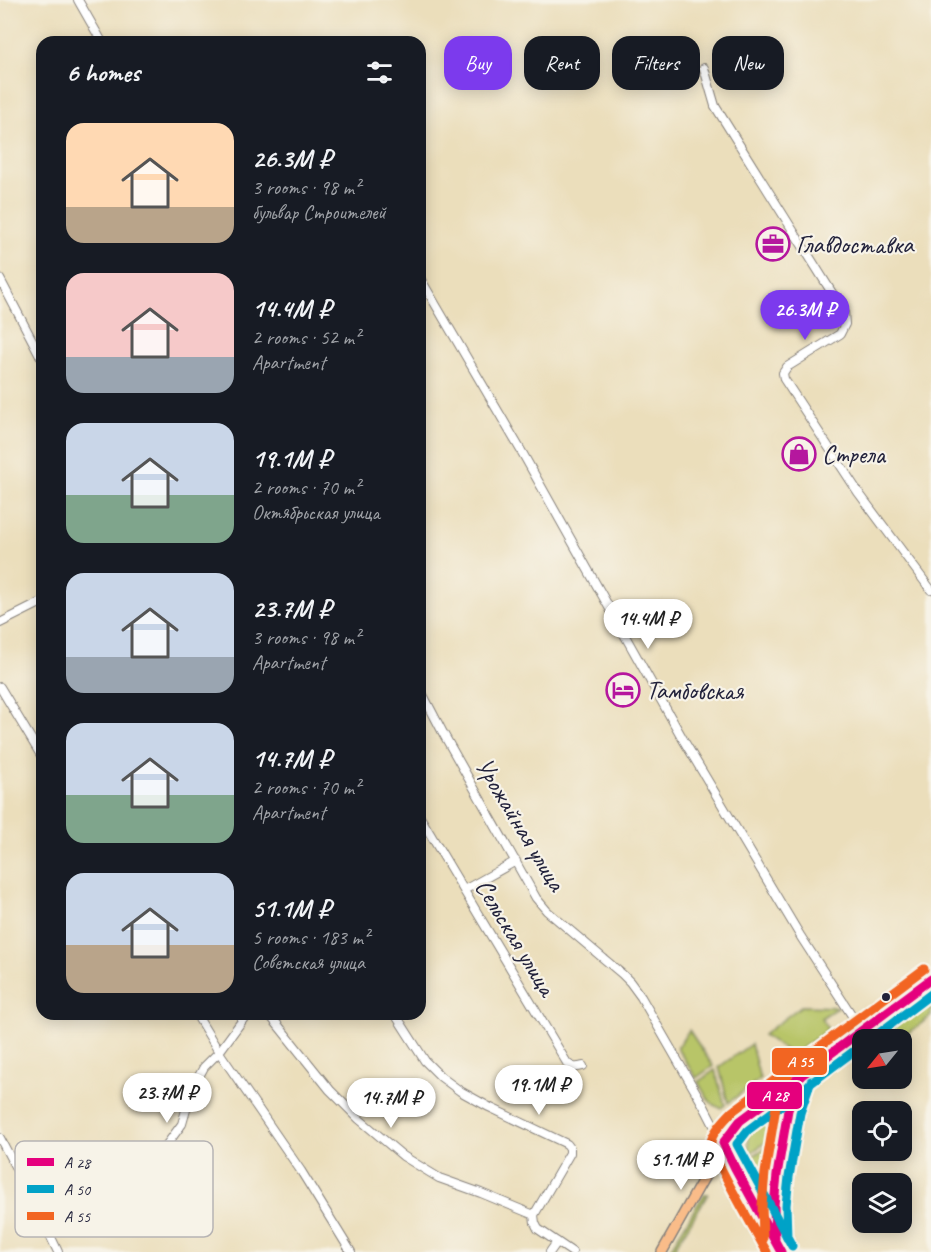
<!DOCTYPE html>
<html lang="en">
<head>
<meta charset="utf-8">
<style>
	body { margin:0; font-family:Caveat,sans-serif; background:#242831; color:#f1f3f6; height:100vh; display:flex; flex-direction:column; font-size:22px; white-space:nowrap }
	* { box-sizing:border-box; margin:0 }
	p { font-size:20px; color:#9ea1a6 }
	.icon { flex:none; width:33px; height:33px; fill:none; stroke:currentColor; stroke-width:2; stroke-linecap:round; stroke-linejoin:round }
	.map { position:relative; flex:1; overflow:hidden }
	.sheet { position:absolute; left:36px; top:36px; width:390px; height:984px; display:flex; flex-direction:column; background:#171b24; border-radius:18px; box-shadow:0 3px 15px #0003 }
	.sheet>* { flex:none }
	.banner { position:absolute; left:444px; top:36px; width:396px; height:54px; display:flex; gap:12px }
	.needle { width:39px; rotate:240deg }
	.controls { position:absolute; left:852px; top:1029px; display:grid; gap:12px }
	.controls a { display:grid; place-items:center; width:60px; height:60px; border-radius:12px; background:#171b24; box-shadow:0 3px 15px #0003; font-size:30px }
	.price { position:absolute; translate:-50% -51px; padding:0 14px; border-radius:21px; background:#fff; color:#222; font-size:20px; line-height:39px; filter:drop-shadow(0 2px 3px #0008) }
	.price::after { content:''; position:absolute; left:50%; top:36px; width:18px; height:14px; margin-left:-9px; background:inherit; clip-path:polygon(0 0,100% 0,50% 100%) }
	.price.selected { background:#7c3aed; color:#fff }
	ul { padding:0; list-style:none }
	li { display:flex; align-items:center; gap:18px; height:150px; padding:0 30px }
	li span { display:grid; place-items:center; flex:none; width:168px; height:120px; border-radius:18px; color:#555 }
	li>.icon { margin-inline-start:auto }
	span .icon { width:72px; height:72px; fill:#fffc; stroke-width:1 }
	li b { font-size:26px }
	h2 { display:flex; justify-content:space-between; align-items:center; height:72px; padding:0 30px; font-size:26px }
	.chip { padding:0 21px; border-radius:18px; background:#171b24; box-shadow:0 3px 15px #0003; font-size:21px; line-height:54px }
	.chip.selected { background:#7c3aed; color:#fff }
	.map>svg:first-child { display:block }
	.green { fill:#b8c567; stroke:#6d7451; stroke-width:1.5 }
	.lines { fill:none; stroke-linecap:round; stroke-linejoin:round }
	.minor-casing { stroke:#86807b; stroke-width:10 }
	.major-casing { stroke:#86807b; stroke-width:12 }
	.minor { stroke:#fff; stroke-width:8 }
	.major { stroke:#f9bc89; stroke-width:9 }
	.bus-1-casing { stroke:#f7f3e8; stroke-width:14 }
	.bus-2-casing { stroke:#f7f3e8; stroke-width:14 }
	.bus-3-casing { stroke:#f7f3e8; stroke-width:14 }
	.bus-1 { stroke:#e5007d; stroke-width:9 }
	.bus-2 { stroke:#02a2c7; stroke-width:9 }
	.bus-3 { stroke:#f26522; stroke-width:9 }
	.bus-dot { fill:#22223b; stroke:#f7f3e8; stroke-width:2 }
	.labels { text-anchor:middle; stroke-width:4.5; stroke-linejoin:round; paint-order:stroke }
	.poi-label { font-size:26px; fill:#22223b; stroke:#f7f3e8; text-anchor:start }
	.street-label { font-size:26px; fill:#22223b; stroke:#f7f3e8 }
	.key { fill:#f7f3e8; stroke:#b7b4b4; stroke-width:1.5 }
	.key-label { font-size:16px; fill:#22223b }
	.line-badge { stroke:#f7f3e8; stroke-width:2 }
	.badge-label { font-size:16px; text-anchor:middle; font-weight:bold; fill:#fff }
</style>
</head>
<body>
<div class="map">
<svg width="931" height="1252" viewBox="0 0 931 1252">
	<rect width="100%" height="100%" fill="#f7f3e8"/>
	<filter id="ink" filterUnits="userSpaceOnUse"><feTurbulence type="fractalNoise" baseFrequency=".0167" numOctaves="2"/><feDisplacementMap in="SourceGraphic" scale="12" xChannelSelector="R" yChannelSelector="G"/><feConvolveMatrix kernelMatrix="1 2 1 2 8 2 1 2 1" color-interpolation-filters="sRGB"/></filter>
	<filter id="wash" filterUnits="userSpaceOnUse"><feTurbulence type="fractalNoise" baseFrequency=".008" numOctaves="4" result="noise"/><feDisplacementMap in="SourceGraphic" scale="24" xChannelSelector="R" yChannelSelector="G"/><feGaussianBlur stdDeviation="1.35" result="paint"/><feColorMatrix in="noise" values="0 0 0 0 0 0 0 0 0 0 0 0 0 0 0 0 0 1.4 0 .05"/><feComposite in="paint" operator="in"/></filter>
	<g filter="url(#wash)">
		<rect width="100%" height="100%" fill="#ebdebb"/>
		<g class="green">
			<polygon points="922,1005 931,1006 931,1016 900,1039 878,1039 878,1038"/>
			<polygon points="801,1006 838,1007 821,1018 828,1029 793,1055 763,1035"/>
			<polygon points="848,1027 848,1033 809,1061 798,1061 784,1071 783,1070 827,1036 833,1038"/>
			<polygon points="689,1030 713,1066 696,1078 677,1048"/>
			<polygon points="751,1044 760,1079 728,1103 719,1067"/>
			<path d="M 715,1070 L 725,1105 L 721,1108 C 709,1106 704,1091 698,1082 Z"/>
			<polygon points="784,1102 780,1132 749,1154 748,1134 751,1132 749,1128"/>
			<polygon points="777,1140 770,1194 750,1158"/>
			<polygon points="729,1177 771,1252 766,1252 725,1180"/>
			<polygon points="704,1194 708,1194 672,1252 668,1252"/>
		</g>
	</g>
	<g filter="url(#ink)">
		<g class="lines">
			<defs>
				<g id="minor">
					<polyline points="78,0 102,42"/>
					<polyline points="704,68 715,106 844,312 845,324 840,334 787,367 783,373 784,379 858,492 931,590"/>
					<polyline points="420,278 523,454 684,741 801,937 862,1031"/>
					<polyline points="0,279 42,359"/>
					<polyline points="0,623 42,602"/>
					<polyline points="0,687 42,757"/>
					<polyline points="420,689 443,733 536,898 547,911 622,974 630,982 641,997 705,1108 723,1143"/>
					<path d="M 420,817 L 567,1063 C 573,1068 576,1068 583,1066"/>
					<polyline points="464,890 516,861"/>
					<polyline points="196,1014 219,1052 301,1171 351,1252"/>
					<polyline points="269,1014 330,1090 359,1119 403,1156 439,1178 481,1193 534,1215"/>
					<polyline points="395,1014 425,1061 441,1077 460,1091 489,1107 567,1144 570,1148 570,1153 534,1215 535,1223 538,1229 572,1252"/>
					<polyline points="0,1138 38,1210 58,1252"/>
					<polyline points="76,1230 140,1181 182,1124 192,1089 204,1067 219,1052 247,1014"/>
					<polyline points="550,1252 557,1242"/>
				</g>
				<g id="major">
					<polyline points="723,1143 735,1168 781,1252"/>
					<polyline points="775,1242 774,1217 777,1175 788,1110 800,1077"/>
					<polyline points="662,1252 727,1137 740,1121 931,979"/>
				</g>
			</defs>
			<use href="#minor" class="minor-casing"/>
			<use href="#major" class="major-casing"/>
			<use href="#minor" class="minor"/>
			<use href="#major" class="major"/>
			<defs>
				<g id="bus-1">
					<polyline points="775,1238 774,1205 777,1175 788,1110 800,1077"/>
					<polyline points="781,1252 735,1168 723,1143 740,1121 931,979"/>
				</g>
				<g id="bus-2">
					<polyline points="870,1040 931,994"/>
					<polyline points="787,1238 786,1205 789,1177 800,1113 811,1081"/>
					<polyline points="792,1246 737,1144 748,1130 862,1045"/>
				</g>
				<g id="bus-3">
					<polyline points="763,1238 762,1205 765,1173 776,1107 789,1073"/>
					<path d="M 767,1252 C 758,1236 710,1154 711,1142 C 712,1133 726,1118 733,1111 L 924,969"/>
				</g>
			</defs>
			<use href="#bus-1" class="bus-1-casing"/>
			<use href="#bus-2" class="bus-2-casing"/>
			<use href="#bus-3" class="bus-3-casing"/>
			<use href="#bus-1" class="bus-1"/>
			<use href="#bus-2" class="bus-2"/>
			<use href="#bus-3" class="bus-3"/>
		</g>
	</g>
	<defs>
		<symbol id="office-ring" viewBox="-11 -11 22 22"><circle r="9.5" fill="#f7f3e8" stroke="#b5179e" stroke-width="1.5"/><path d="M-6-3h4V-5.5h4V-3h4V5H-6ZM-1-4.5V-3h2v-1.5ZM-6 0V1H6V0Z" fill="#b5179e"/></symbol>
		<symbol id="shop-ring" viewBox="-11 -11 22 22"><circle r="9.5" fill="#f7f3e8" stroke="#b5179e" stroke-width="1.5"/><path d="M-5-2.5h2.3a2.7 3.5 0 0 1 5.4 0H5L5.5 6h-11ZM-1.5-2.5h3a1.5 2.3 0 0 0-3 0Z" fill="#b5179e"/></symbol>
		<symbol id="hotel-ring" viewBox="-11 -11 22 22"><circle r="9.5" fill="#f7f3e8" stroke="#b5179e" stroke-width="1.5"/><path d="M-6-4.5h1.5V1H6V5H4.5V3h-9V5H-6ZM-4 0a1.8 1.8 0 1 1 3.6 0ZM.5 0V-2.5h3Q6-2.5 6 0Z" fill="#b5179e"/></symbol>
	</defs>
	<g fill-rule="evenodd">
		<use href="#office-ring" x="754" y="225" width="38" height="38"/>
		<use href="#shop-ring" x="780" y="435" width="38" height="38"/>
		<use href="#hotel-ring" x="604" y="671" width="38" height="38"/>
	</g>
	<circle class="bus-dot" cx="886" cy="997" r="5"/>
	<g class="labels">
		<g class="poi-label">
			<text x="796" y="253">Главдоставка</text>
			<text x="822" y="463">Стрела</text>
			<text x="646" y="699">Тамбовская</text>
		</g>
		<g class="street-label">
			<text transform="translate(521 824) rotate(59)" y="9">Урожайная улица</text>
			<text transform="translate(516 937) rotate(59)" y="9">Сельская улица</text>
		</g>
	</g>
	<rect x="15" y="1141" width="198" height="96" rx="9" class="key"/>
	<rect x="27" y="1158" width="27" height="8" fill="#e5007d"/>
	<rect x="27" y="1185" width="27" height="8" fill="#02a2c7"/>
	<rect x="27" y="1212" width="27" height="8" fill="#f26522"/>
	<g class="key-label">
		<text x="64" y="1168">А 28</text>
		<text x="64" y="1195">А 50</text>
		<text x="64" y="1222">А 55</text>
	</g>
	<g class="line-badge">
		<rect x="771" y="1047" width="57" height="29" rx="6" fill="#f26522"/>
		<rect x="746" y="1081" width="57" height="29" rx="6" fill="#e5007d"/>
	</g>
	<g class="badge-label">
		<text x="800" y="1067">А 55</text>
		<text x="775" y="1101">А 28</text>
	</g>
</svg>
<div class="controls">
<a><svg class="needle" viewBox="-14 -14 28 28"><path d="M0-13l5 13h-10z" fill="#e53935"/><path d="M0 13l5-13h-10z" fill="#9ea1a6"/></svg></a>
<a><svg class="icon" aria-label="locate" viewBox="0 0 24 24"><circle cx="12" cy="12" r="6"/><path d="M12 2v4M12 18v4M2 12h4M18 12h4"/></svg></a>
<a><svg class="icon" aria-label="layers" viewBox="0 0 24 24"><path d="M12 4l9 5-9 5-9-5zM3 14l9 5 9-5"/></svg></a>
</div>
<b class="price selected" style="left:805px;top:341px">26.3M ₽</b>
<b class="price" style="left:648px;top:650px">14.4M ₽</b>
<b class="price" style="left:539px;top:1116px">19.1M ₽</b>
<b class="price" style="left:167px;top:1124px">23.7M ₽</b>
<b class="price" style="left:391px;top:1129px">14.7M ₽</b>
<b class="price" style="left:681px;top:1191px">51.1M ₽</b>
<div class="banner">
<a class="chip selected">Buy</a>
<a class="chip">Rent</a>
<a class="chip">Filters</a>
<a class="chip">New</a>
</div>
<section class="sheet">
<h2>6 homes<svg class="icon" aria-label="filters" viewBox="0 0 24 24"><path d="M4 7h16M4 17h16"/><circle cx="9" cy="7" r="2"/><circle cx="15" cy="17" r="2"/></svg></h2>
<ul>
<li><span style="background:linear-gradient(#ffd9b3 70%,#b9a48a 0)"><svg class="icon" aria-label="home" viewBox="0 0 24 24"><path d="M3 11l9-7 9 7M6 9v11h12V9"/></svg></span><div><b>26.3M ₽</b><p>3 rooms · 98 m²</p><p>бульвар Строителей</p></div></li>
<li><span style="background:linear-gradient(#f6c9c9 70%,#9aa5b1 0)"><svg class="icon" aria-label="home" viewBox="0 0 24 24"><path d="M3 11l9-7 9 7M6 9v11h12V9"/></svg></span><div><b>14.4M ₽</b><p>2 rooms · 52 m²</p><p>Apartment</p></div></li>
<li><span style="background:linear-gradient(#c9d6e8 60%,#7fa58c 0)"><svg class="icon" aria-label="home" viewBox="0 0 24 24"><path d="M3 11l9-7 9 7M6 9v11h12V9"/></svg></span><div><b>19.1M ₽</b><p>2 rooms · 70 m²</p><p>Октябрьская улица</p></div></li>
<li><span style="background:linear-gradient(#c9d6e8 70%,#9aa5b1 0)"><svg class="icon" aria-label="home" viewBox="0 0 24 24"><path d="M3 11l9-7 9 7M6 9v11h12V9"/></svg></span><div><b>23.7M ₽</b><p>3 rooms · 98 m²</p><p>Apartment</p></div></li>
<li><span style="background:linear-gradient(#c9d6e8 60%,#7fa58c 0)"><svg class="icon" aria-label="home" viewBox="0 0 24 24"><path d="M3 11l9-7 9 7M6 9v11h12V9"/></svg></span><div><b>14.7M ₽</b><p>2 rooms · 70 m²</p><p>Apartment</p></div></li>
<li><span style="background:linear-gradient(#c9d6e8 60%,#b9a48a 0)"><svg class="icon" aria-label="home" viewBox="0 0 24 24"><path d="M3 11l9-7 9 7M6 9v11h12V9"/></svg></span><div><b>51.1M ₽</b><p>5 rooms · 183 m²</p><p>Советская улица</p></div></li>
</ul>
</section>
</div>
</body>
</html>
